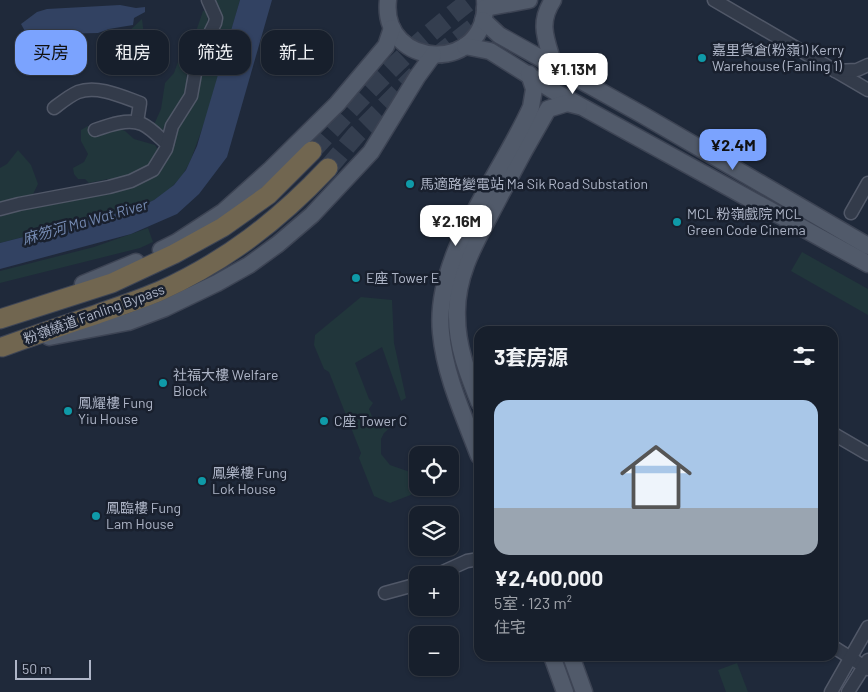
<!DOCTYPE html>
<html lang="zh">
<head>
<meta charset="utf-8">
<style>
	body { margin:0; font-family:Barlow,"Noto Sans SC",sans-serif; background:#242c38; color:#f1f3f6; height:100vh; display:flex; flex-direction:column; font-size:19px; white-space:nowrap }
	* { box-sizing:border-box; margin:0 }
	p { font-size:16px; color:#9ea2a9 }
	.icon { flex:none; width:28px; height:28px; fill:none; stroke:currentColor; stroke-width:2; stroke-linecap:round; stroke-linejoin:round }
	.map { position:relative; flex:1; overflow:hidden }
	.sheet { position:absolute; left:474px; top:326px; width:364px; height:335px; display:flex; flex-direction:column; background:#171f2c; border-radius:15px; box-shadow:0 1px 4px #0004,0 0 0 1px #363d48 }
	.sheet>* { flex:none }
	.hud { position:absolute; left:15px; top:30px; width:384px; height:45px; display:flex; gap:10px }
	.tools { position:absolute; left:409px; top:446px; display:grid; gap:10px }
	.tools a { display:grid; place-items:center; width:50px; height:50px; border-radius:10px; background:#171f2c; box-shadow:0 1px 4px #0004,0 0 0 1px #363d48; font-size:25px }
	.scale { position:absolute; left:15px; bottom:12px; width:76px; box-sizing:border-box; padding-left:5px; border:2px solid #aeb5c7; border-top:0; font-size:14px; line-height:18px; white-space:nowrap; color:#aeb5c7; -webkit-text-stroke:4px #19202e; paint-order:stroke }
	.price { position:absolute; translate:-50% -42px; padding:0 11px; border-radius:10px; background:#fff; color:#222; font-size:16px; line-height:32px; filter:drop-shadow(0 1px 2px #0008) }
	.price::after { content:''; position:absolute; left:50%; top:30px; width:15px; height:11px; margin-left:-8px; background:inherit; clip-path:polygon(0 0,100% 0,50% 100%) }
	.price.on { background:#7ba3fe; color:#111 }
	ul { padding:0; list-style:none }
	li { display:grid; align-content:center; gap:10px; height:265px; padding:0 20px }
	li span { display:grid; place-items:center; height:155px; border-radius:15px; color:#555 }
	li>.icon { margin-inline-start:auto }
	span .icon { width:90px; height:90px; fill:#fffc; stroke-width:1 }
	li b { font-size:21px }
	h2 { display:flex; justify-content:space-between; align-items:center; height:60px; padding:0 20px; font-size:21px }
	.chip { padding:0 18px; border-radius:15px; background:#171f2c; box-shadow:0 1px 4px #0004,0 0 0 1px #363d48; font-size:18px; line-height:45px }
	.chip.on { background:#7ba3fe; color:#111 }
	.map>svg:first-child { display:block }
	.green { fill:#21363b }
	.water { fill:#324262 }
	.lines { fill:none; stroke-linecap:round; stroke-linejoin:round }
	.highway-tunnel { stroke:#343e4f; stroke-width:19; stroke-dasharray:19 9; stroke-linecap:butt }
	.minor-casing { stroke:#515868; stroke-width:15 }
	.major-casing { stroke:#3d4454; stroke-width:19 }
	.highway-casing { stroke:#3e4555; stroke-width:21 }
	.minor { stroke:#333b4a; stroke-width:12 }
	.major { stroke:#515a6a; stroke-width:16 }
	.highway { stroke:#716650; stroke-width:19 }
	.culture-dot { fill:#0f9aa8; stroke:#19202e; stroke-width:2 }
	.labels { text-anchor:middle; stroke-width:5; stroke-linejoin:round; paint-order:stroke }
	.poi-label { font-size:14px; fill:#aeb5c7; stroke:#19202e; text-anchor:start }
	.street-label { font-size:14px; fill:#aeb5c7; stroke:#19202e }
	.water-label { font-size:15px; font-style:italic; fill:#7489b1; stroke:#19202e }
</style>
</head>
<body>
<div class="map">
<svg width="868" height="692" viewBox="0 0 868 692">
	<rect width="100%" height="100%" fill="#1f293a"/>
	<g class="green">
		<path d="M 214,0 L 240,0 L 206,118 L 190,162 L 182,176 L 170,189 L 154,200 L 137,208 L 0,243 L 0,217 L 27,205 L 114,182 L 108,179 L 89,183 L 85,179 L 78,179 L 74,174 L 73,168 L 84,162 L 88,154 L 81,141 L 81,130 L 88,126 L 94,137 L 101,136 L 105,131 L 120,129 L 125,131 L 134,139 L 155,145 L 158,150 L 157,158 L 167,131 L 164,126 L 161,135 L 152,129 L 161,109 L 165,83 L 174,73 L 178,62 L 191,46 L 203,11 L 206,11 C 214,32 192,52 187,71 C 186,79 187,88 187,96 L 197,96 L 202,60 L 212,43 L 219,29 L 222,16 Z"/>
		<polygon points="142,19 147,60 138,71 96,59 99,41 126,34"/>
		<polygon points="18,150 31,165 38,184 31,198 0,204 0,168 7,164"/>
		<polygon points="148,228 153,242 140,248 0,283 0,271 94,247"/>
		<polygon points="802,252 868,289 868,315 791,271"/>
		<polygon points="361,297 392,300 394,343 406,398 401,401 382,347 355,363 369,399 373,403 369,409 373,419 395,417 395,423 384,433 381,439 381,454 390,465 410,472 418,492 390,503 374,496 359,458 361,453 329,372 324,369 314,345 315,335"/>
		<polygon points="737,663 748,692 726,692 718,670"/>
	</g>
	<g class="water">
		<polygon points="240,0 272,0 227,157 199,194 177,214 131,234 0,269 0,243 137,208 154,200 174,185 186,170 197,146"/>
		<polygon points="120,5 136,8 145,7 145,12 134,18 133,25 109,29 98,33 56,34 26,33 21,24 37,12 47,9"/>
	</g>
	<g class="lines">
		<g class="highway-tunnel">
			<polyline points="436,57 487,17"/>
			<path d="M 312,151 C 361,96 412,45 471,0"/>
			<polyline points="328,168 356,135 416,75"/>
		</g>
		<defs>
			<g id="minor">
				<polyline points="714,0 868,90"/>
				<polyline points="835,71 857,70 868,65"/>
				<path d="M 54,108 C 62,102 69,96 78,92 C 97,85 121,96 140,103 L 137,122"/>
				<path d="M 95,130 C 109,125 128,118 142,124 C 151,128 160,138 167,144"/>
				<polyline points="0,209 19,204 109,187 131,181 153,170 166,149 172,126 191,96 198,57 215,23 216,18 208,0"/>
				<polyline points="851,213 868,183"/>
				<polyline points="832,433 868,454"/>
				<polyline points="436,575 467,561 479,559"/>
				<polyline points="385,593 418,584"/>
				<polyline points="832,646 868,669"/>
				<polyline points="831,692 868,627"/>
				<polyline points="848,692 868,660"/>
			</g>
			<g id="major">
				<path d="M 388,0 C 380,70 490,75 485,0"/>
				<path d="M 553,0 C 537,24 547,41 554,66"/>
				<polyline points="485,8 529,0"/>
				<polyline points="483,20 499,35 641,114 868,246"/>
				<polyline points="465,46 490,51 557,93 868,264"/>
				<polyline points="161,250 177,242 223,212 271,169 337,104 386,46 392,28"/>
				<polyline points="83,284 136,262"/>
				<polyline points="49,337 128,322 165,308 217,283 249,265 278,244 312,215 371,152 417,77 433,55"/>
				<path d="M 479,402 C 468,374 457,347 457,317 C 455,272 480,235 500,196 C 515,167 531,138 548,109 L 567,103 L 579,106"/>
				<path d="M 479,456 C 464,416 445,376 441,333 C 433,256 501,175 531,107 L 534,89 L 529,74"/>
				<polyline points="552,656 565,692"/>
				<polyline points="571,656 584,692"/>
			</g>
			<g id="highway">
				<polyline points="0,319 112,283 174,254 223,227 268,195 312,151"/>
				<path d="M 2,347 C 33,336 64,325 95,315 C 117,307 139,300 160,291 C 226,261 278,221 328,168"/>
			</g>
		</defs>
		<use href="#minor" class="minor-casing"/>
		<use href="#major" class="major-casing"/>
		<use href="#highway" class="highway-casing"/>
		<use href="#minor" class="minor"/>
		<use href="#major" class="major"/>
		<use href="#highway" class="highway"/>
	</g>
	<g class="culture-dot">
		<circle cx="702" cy="58" r="5"/>
		<circle cx="410" cy="184" r="5"/>
		<circle cx="677" cy="222" r="5"/>
		<circle cx="356" cy="278" r="5"/>
		<circle cx="163" cy="383" r="5"/>
		<circle cx="68" cy="411" r="5"/>
		<circle cx="324" cy="421" r="5"/>
		<circle cx="202" cy="481" r="5"/>
		<circle cx="96" cy="516" r="5"/>
	</g>
	<g class="labels">
		<g class="poi-label">
			<text x="712" y="55">嘉里貨倉(粉嶺1) Kerry<tspan x="712" dy="16">Warehouse (Fanling 1)</tspan></text>
			<text x="420" y="189">馬適路變電站 Ma Sik Road Substation</text>
			<text x="687" y="219">MCL 粉嶺戲院 MCL<tspan x="687" dy="16">Green Code Cinema</tspan></text>
			<text x="366" y="283">E座 Tower E</text>
			<text x="173" y="380">社福大樓 Welfare<tspan x="173" dy="16">Block</tspan></text>
			<text x="78" y="408">鳳耀樓 Fung<tspan x="78" dy="16">Yiu House</tspan></text>
			<text x="334" y="426">C座 Tower C</text>
			<text x="212" y="478">鳳樂樓 Fung<tspan x="212" dy="16">Lok House</tspan></text>
			<text x="106" y="513">鳳臨樓 Fung<tspan x="106" dy="16">Lam House</tspan></text>
		</g>
		<g class="street-label">
			<text transform="translate(94 314) rotate(-20)" y="5">粉嶺繞道 Fanling Bypass</text>
		</g>
		<g class="water-label">
			<text transform="translate(85 222) rotate(-16)" y="5">麻笏河 Ma Wat River</text>
		</g>
	</g>
</svg>
<div class="tools">
<a><svg class="icon" aria-label="locate" viewBox="0 0 24 24"><circle cx="12" cy="12" r="6"/><path d="M12 2v4M12 18v4M2 12h4M18 12h4"/></svg></a>
<a><svg class="icon" aria-label="layers" viewBox="0 0 24 24"><path d="M12 4l9 5-9 5-9-5zM3 14l9 5 9-5"/></svg></a>
<a>+</a>
<a>−</a>
</div>
<div class="scale">50 m</div>
<b class="price" style="left:573px;top:95px">¥1.13M</b>
<b class="price on" style="left:733px;top:171px">¥2.4M</b>
<b class="price" style="left:456px;top:247px">¥2.16M</b>
<div class="hud">
<a class="chip on">买房</a>
<a class="chip">租房</a>
<a class="chip">筛选</a>
<a class="chip">新上</a>
</div>
<section class="sheet">
<h2>3套房源<svg class="icon" aria-label="filters" viewBox="0 0 24 24"><path d="M4 7h16M4 17h16"/><circle cx="9" cy="7" r="2"/><circle cx="15" cy="17" r="2"/></svg></h2>
<ul>
<li><span style="background:linear-gradient(#a9c7e8 70%,#9aa5b1 0)"><svg class="icon" aria-label="home" viewBox="0 0 24 24"><path d="M3 11l9-7 9 7M6 9v11h12V9"/></svg></span><div><b>¥2,400,000</b><p>5室 · 123 m²</p><p>住宅</p></div></li>
</ul>
</section>
</div>
</body>
</html>
